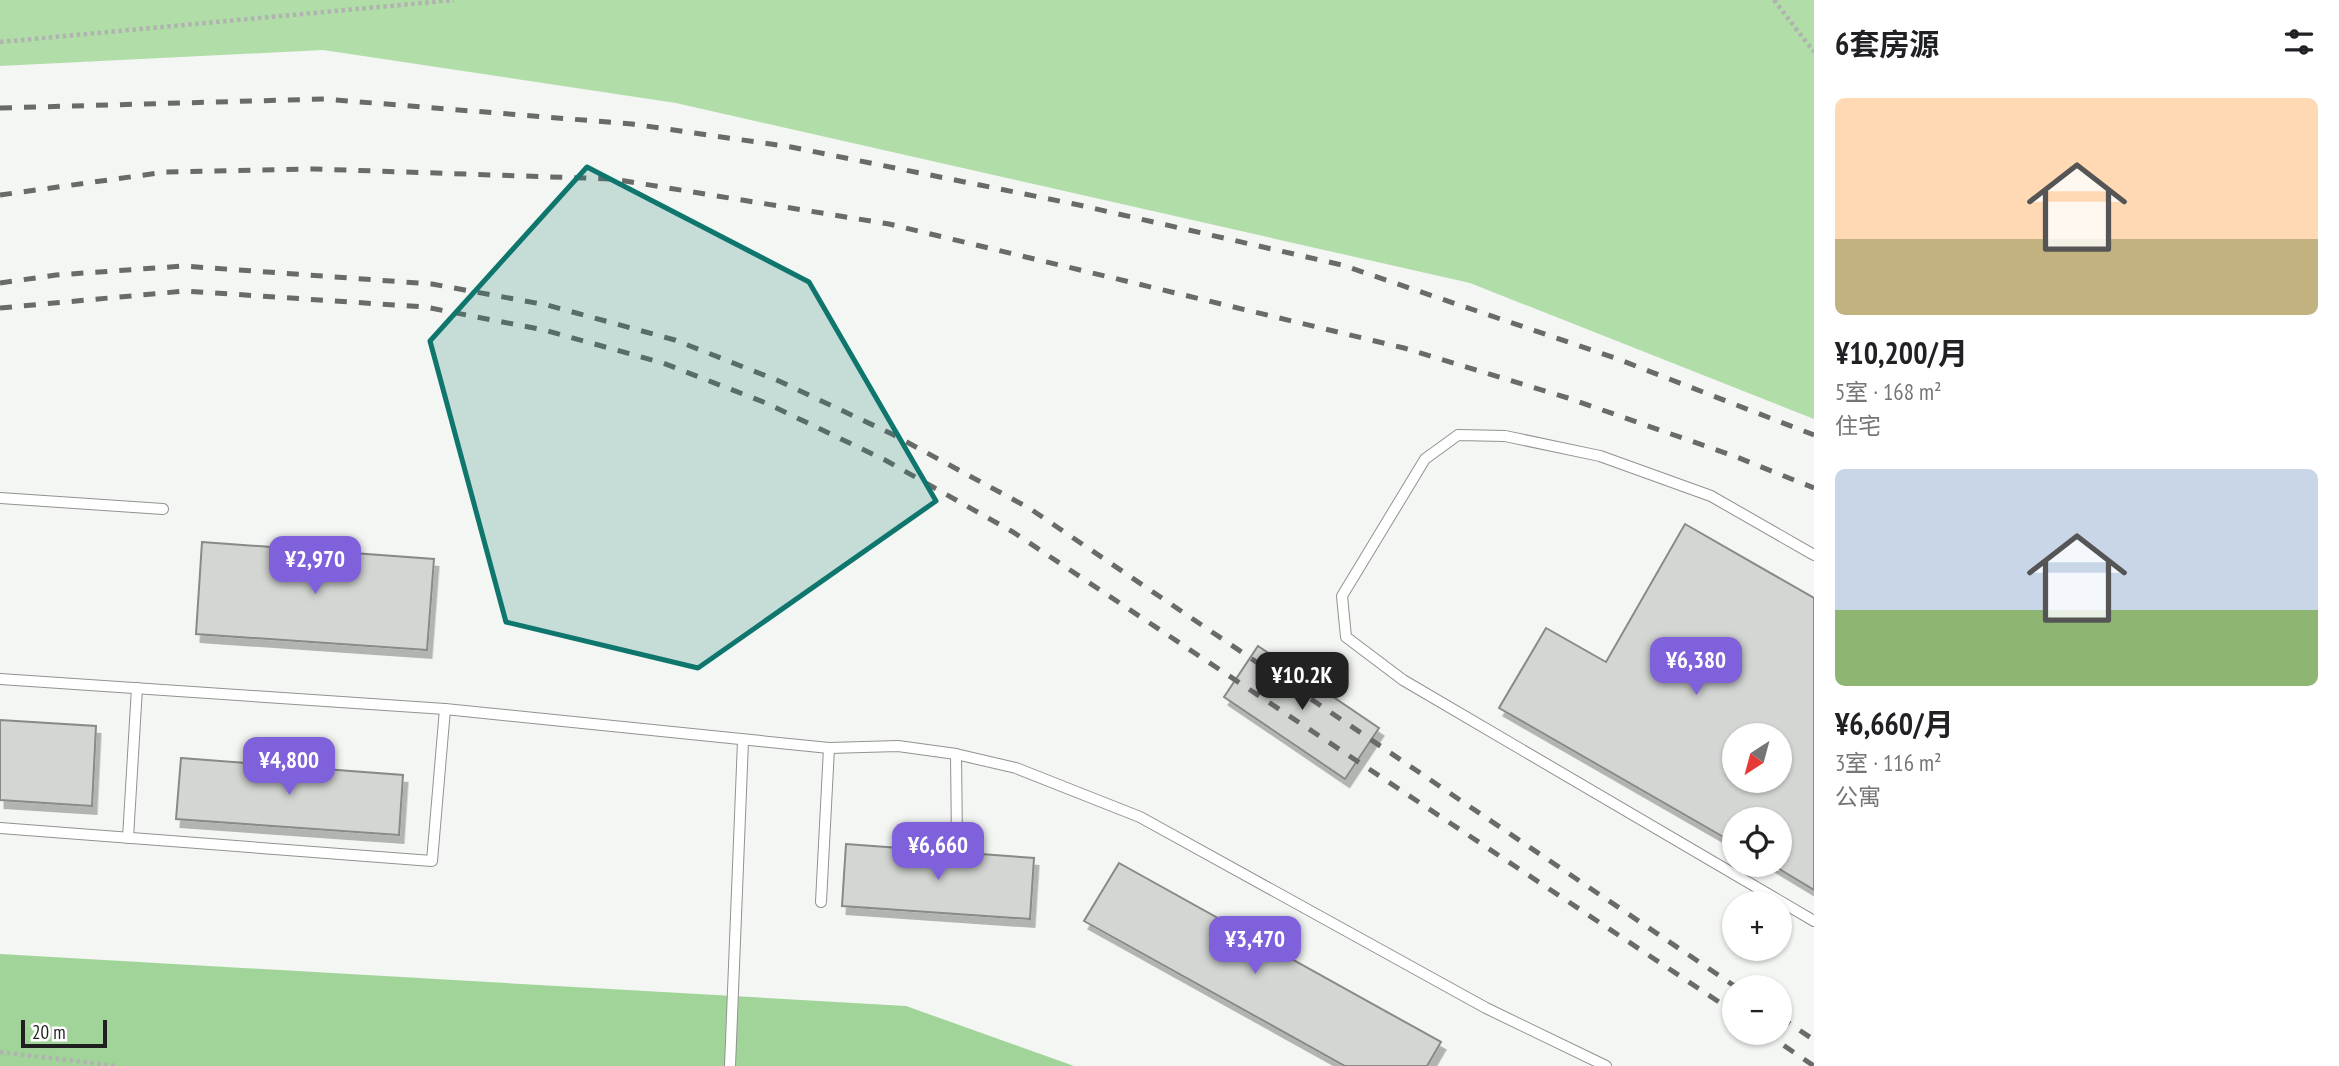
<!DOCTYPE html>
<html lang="zh">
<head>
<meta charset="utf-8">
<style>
	body { margin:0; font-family:"PT Sans Narrow","Noto Sans SC",sans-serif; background:#f6f6f6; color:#202124; height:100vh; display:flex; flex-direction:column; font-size:26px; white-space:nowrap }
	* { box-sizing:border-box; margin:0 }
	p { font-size:23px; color:#757577 }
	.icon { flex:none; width:38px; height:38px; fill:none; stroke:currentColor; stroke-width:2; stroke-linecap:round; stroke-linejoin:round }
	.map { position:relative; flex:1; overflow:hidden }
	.sheet { display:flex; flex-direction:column; background:#fff; width:525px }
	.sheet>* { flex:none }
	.needle { width:46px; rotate:216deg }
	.controls { position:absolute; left:1722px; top:723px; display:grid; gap:14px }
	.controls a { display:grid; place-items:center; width:70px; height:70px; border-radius:50%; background:#fff; box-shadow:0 2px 5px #0004; font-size:35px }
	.scale { position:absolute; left:21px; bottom:18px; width:86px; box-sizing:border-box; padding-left:7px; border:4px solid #1f201f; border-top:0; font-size:19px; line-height:24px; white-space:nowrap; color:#1f201f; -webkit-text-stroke:5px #fff; paint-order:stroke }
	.price { position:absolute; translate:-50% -60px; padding:0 16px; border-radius:14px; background:#7f61dc; color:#fff; font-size:23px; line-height:46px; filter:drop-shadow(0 2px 4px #0008) }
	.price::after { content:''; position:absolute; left:50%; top:42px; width:21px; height:16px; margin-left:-10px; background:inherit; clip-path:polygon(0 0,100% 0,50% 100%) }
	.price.on { background:#222; color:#fff }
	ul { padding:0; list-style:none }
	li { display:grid; align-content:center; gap:14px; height:371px; padding:0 21px }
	li span { display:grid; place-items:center; height:217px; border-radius:10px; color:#555 }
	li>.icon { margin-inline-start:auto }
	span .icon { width:126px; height:126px; fill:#fffc; stroke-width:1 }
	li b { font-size:30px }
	h2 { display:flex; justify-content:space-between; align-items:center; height:84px; padding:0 21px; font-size:30px }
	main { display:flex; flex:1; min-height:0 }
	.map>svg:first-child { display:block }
	.green { fill:#b0dda8 }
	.forest { fill:#a1d498 }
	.building { fill:#d3d6d2; stroke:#888a87; stroke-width:2; fill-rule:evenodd; filter:url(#shadow) }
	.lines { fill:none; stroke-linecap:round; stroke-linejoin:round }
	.service-casing { stroke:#90938f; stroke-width:12 }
	.path { stroke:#b0b3b0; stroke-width:4.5; stroke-dasharray:3.5 3.5; stroke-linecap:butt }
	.service { stroke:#fff; stroke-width:10 }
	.rail { stroke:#696b69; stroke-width:5; stroke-dasharray:12 12; stroke-linecap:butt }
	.marked { fill:#0f766e; fill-opacity:0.2; stroke:#0f766e; stroke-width:5; stroke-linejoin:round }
</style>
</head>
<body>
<main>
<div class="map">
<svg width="1814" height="1066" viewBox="0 0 1814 1066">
	<defs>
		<filter id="shadow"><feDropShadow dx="4.5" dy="8" stdDeviation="0" flood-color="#0004"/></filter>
	</defs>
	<rect width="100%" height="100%" fill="#f3f6f2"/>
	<polygon class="green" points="0,0 1814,0 1814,419 1470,283 676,103 323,50 0,66"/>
	<polygon class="forest" points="0,954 906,1006 1074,1066 0,1066"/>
	<g class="building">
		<path d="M 1685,524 L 1814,598 L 1814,890 L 1771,864 L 1780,864 L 1780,819 L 1734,819 L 1734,843 L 1499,708 L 1546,628 L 1606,662 ZM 1734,735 L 1780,735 L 1780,780 L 1734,780 Z"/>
		<polygon points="202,542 434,559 427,650 196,634"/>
		<polygon points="1258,646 1379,728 1345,779 1224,697"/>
		<polygon points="0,720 96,726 92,806 0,800"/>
		<polygon points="181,758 403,775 399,835 176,819"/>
		<polygon points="846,844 1034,858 1030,919 842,906"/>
		<polygon points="1119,863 1441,1042 1427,1066 1345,1066 1084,921"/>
	</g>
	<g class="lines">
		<defs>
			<g id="service">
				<polyline points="0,498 163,509"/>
				<polyline points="1814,555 1711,496 1600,456 1505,436 1458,435 1425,459 1342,596 1346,637 1403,680 1814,921"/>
				<polyline points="0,679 445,709 829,748 898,746 956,754 1016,768 1140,817 1486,1008 1606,1066"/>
				<polyline points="956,754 957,842"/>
				<polyline points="0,828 432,861 445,709"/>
				<polyline points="128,838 137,688"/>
				<polyline points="821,902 829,748"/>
				<polyline points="730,1066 743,741"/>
			</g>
		</defs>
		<use href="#service" class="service-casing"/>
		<g class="path">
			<polyline points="1774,0 1814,52"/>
			<polyline points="0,42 454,0"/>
			<polyline points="0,1052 117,1066"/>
		</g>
		<use href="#service" class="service"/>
		<g class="rail">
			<polyline points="0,108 324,99 632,124 791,147 1079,205 1342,265 1615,358 1814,435"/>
			<polyline points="0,195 166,172 315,169 613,179 889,224 1404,348 1568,398 1734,456 1814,488"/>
			<polyline points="0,283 56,275 184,266 432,284 547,305 675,340 779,381 892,434 1029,508 1736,987"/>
			<polyline points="0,308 185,291 425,307 544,330 663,363 766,403 885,460 1013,532 1734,1012"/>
			<polyline points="1780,1017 1814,1040"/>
			<polyline points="1764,1032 1814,1066"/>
		</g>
	</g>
	<path class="marked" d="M 587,167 L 809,282 L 936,501 L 698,668 L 506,622 L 430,341 Z"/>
</svg>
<div class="controls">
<a><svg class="needle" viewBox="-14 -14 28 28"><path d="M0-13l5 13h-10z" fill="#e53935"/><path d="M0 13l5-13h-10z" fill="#757577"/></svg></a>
<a><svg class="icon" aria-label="locate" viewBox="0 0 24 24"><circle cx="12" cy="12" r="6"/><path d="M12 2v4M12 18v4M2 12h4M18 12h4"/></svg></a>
<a>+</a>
<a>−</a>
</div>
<div class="scale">20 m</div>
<b class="price" style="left:315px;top:596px">¥2,970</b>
<b class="price" style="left:1696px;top:697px">¥6,380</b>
<b class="price on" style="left:1302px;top:712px">¥10.2K</b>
<b class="price" style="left:289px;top:797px">¥4,800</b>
<b class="price" style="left:938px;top:882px">¥6,660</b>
<b class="price" style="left:1255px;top:976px">¥3,470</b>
</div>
<section class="sheet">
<h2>6套房源<svg class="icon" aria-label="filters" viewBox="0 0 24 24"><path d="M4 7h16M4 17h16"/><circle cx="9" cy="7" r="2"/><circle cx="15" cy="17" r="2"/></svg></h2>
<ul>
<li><span style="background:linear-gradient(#ffd9b3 65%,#c2b280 0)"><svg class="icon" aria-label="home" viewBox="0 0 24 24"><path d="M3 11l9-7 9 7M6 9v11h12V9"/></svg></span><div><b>¥10,200/月</b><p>5室 · 168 m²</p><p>住宅</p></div></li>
<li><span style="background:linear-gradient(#c9d6e8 65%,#8fb573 0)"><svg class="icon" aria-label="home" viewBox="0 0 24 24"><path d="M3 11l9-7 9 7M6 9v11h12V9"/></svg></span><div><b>¥6,660/月</b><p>3室 · 116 m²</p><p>公寓</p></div></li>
</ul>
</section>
</main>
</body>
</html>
